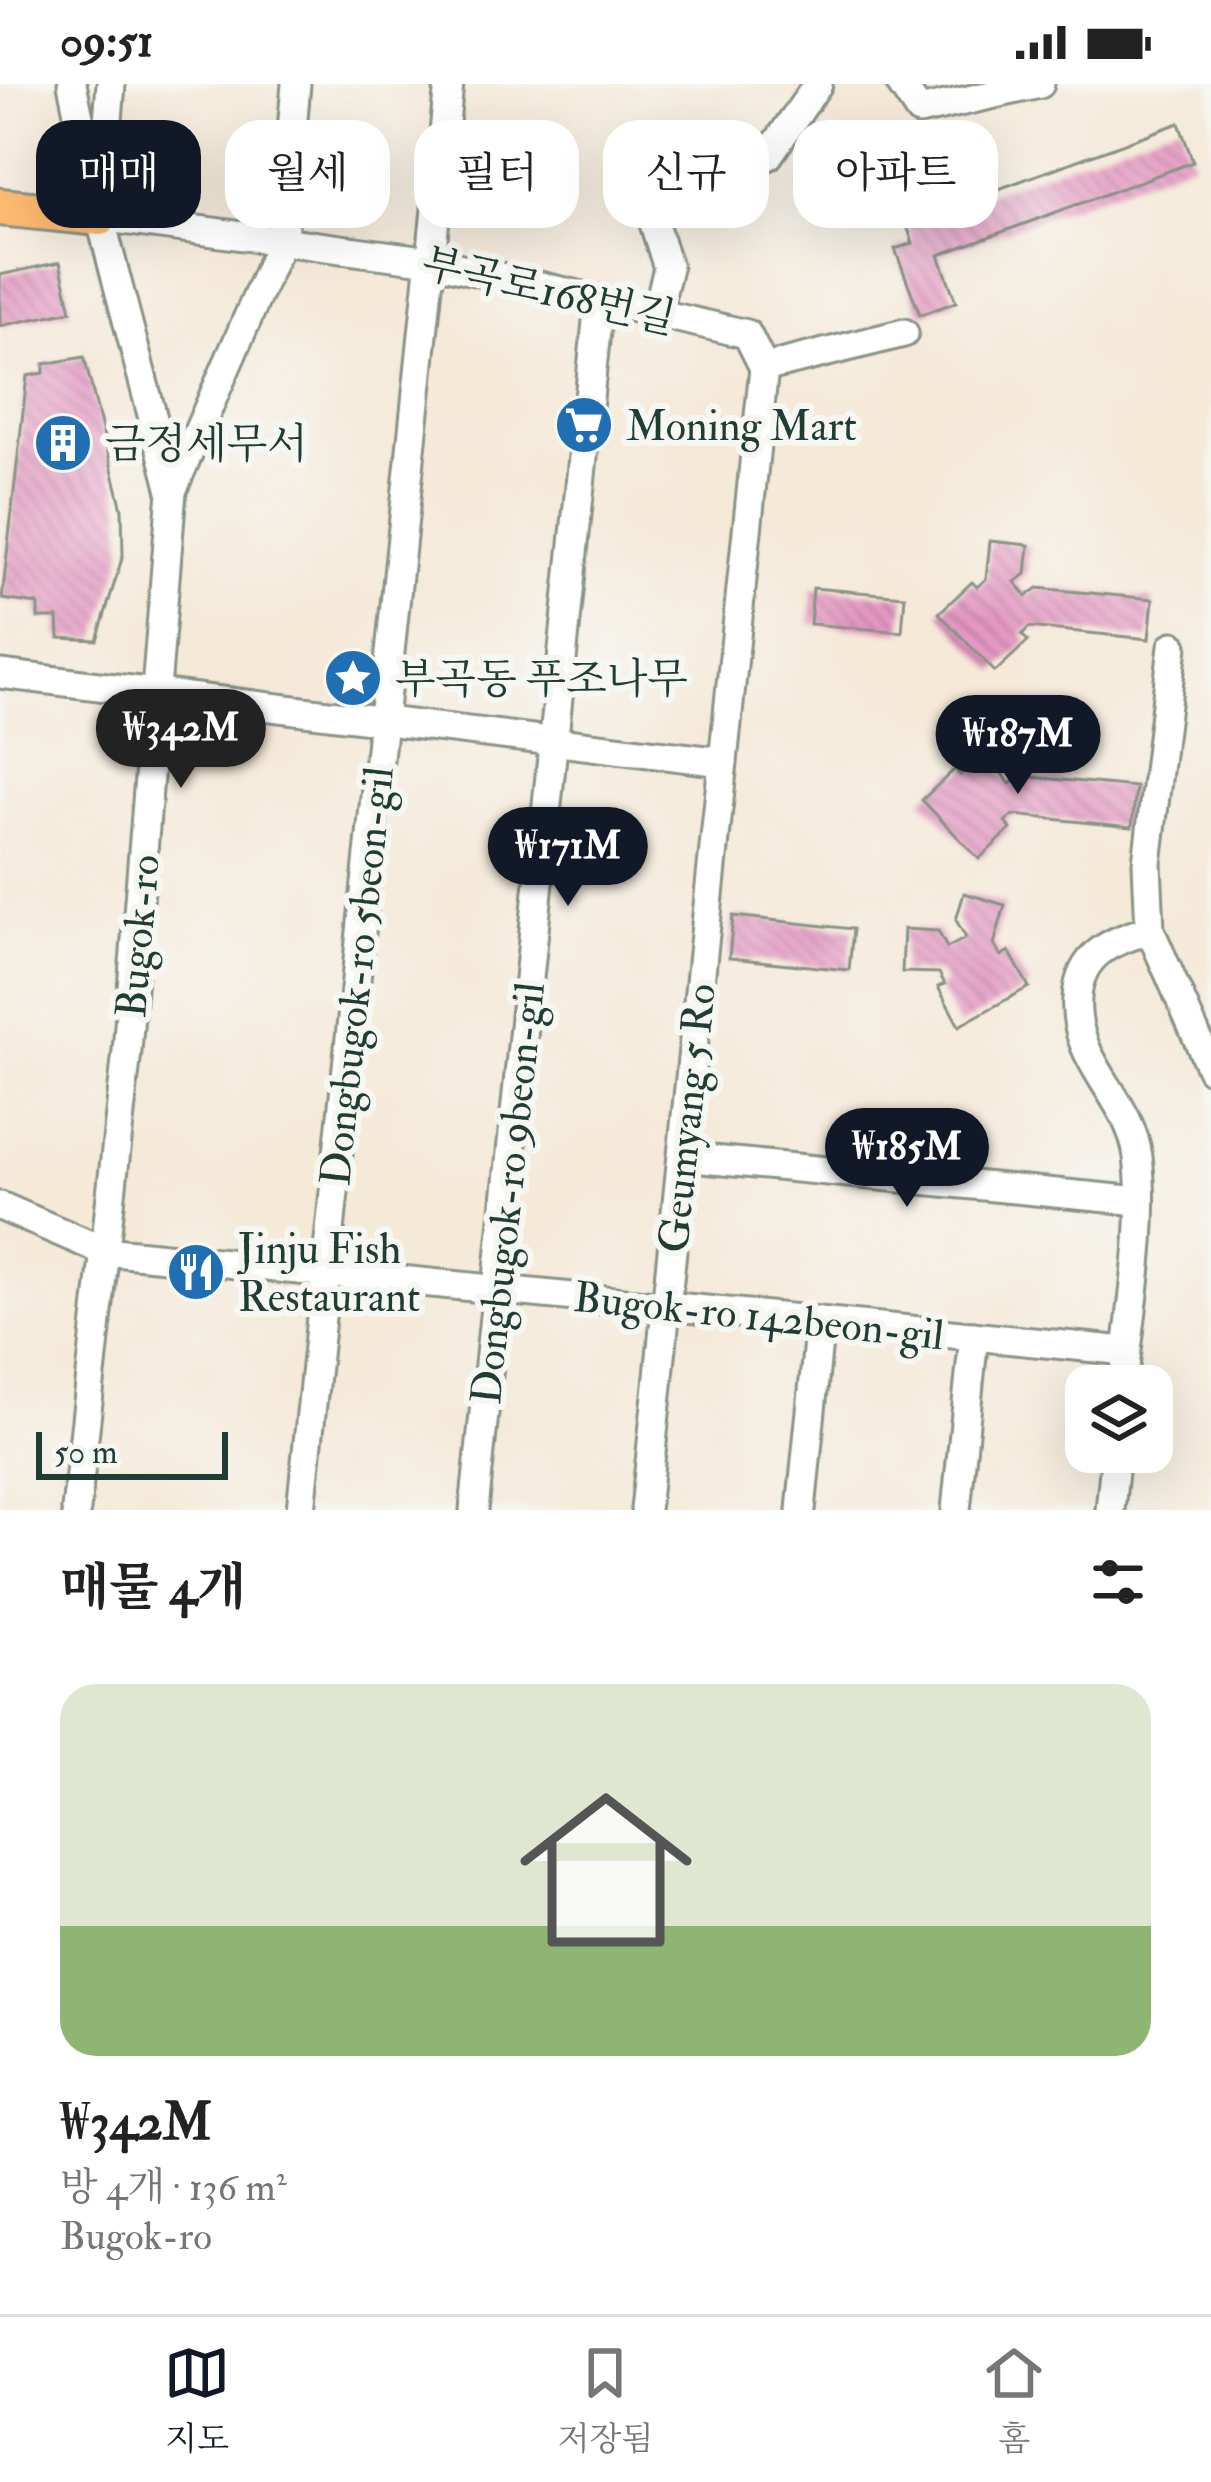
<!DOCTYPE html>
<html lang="ko">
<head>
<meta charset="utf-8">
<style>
	body { margin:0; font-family:"IM FELL Double Pica","Noto Serif KR",serif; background:#f2f2f2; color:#222; height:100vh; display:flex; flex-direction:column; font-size:45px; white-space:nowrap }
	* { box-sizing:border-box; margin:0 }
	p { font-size:39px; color:#767676 }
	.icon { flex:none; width:66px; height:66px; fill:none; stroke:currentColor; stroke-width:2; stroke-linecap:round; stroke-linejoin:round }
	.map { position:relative; height:1426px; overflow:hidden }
	.panel { display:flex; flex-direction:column; background:#fff; flex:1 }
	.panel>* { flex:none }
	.banner { position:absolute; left:36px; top:36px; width:1140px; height:108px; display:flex; gap:24px }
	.tools { position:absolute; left:1065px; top:1281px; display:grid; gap:24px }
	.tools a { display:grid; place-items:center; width:108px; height:108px; border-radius:24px; background:#fff; box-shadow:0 12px 48px #0002; font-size:60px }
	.scale { position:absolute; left:36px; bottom:30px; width:192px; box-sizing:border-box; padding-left:12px; border:6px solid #1f3d34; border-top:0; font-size:33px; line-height:42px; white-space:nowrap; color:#1f3d34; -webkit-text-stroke:9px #f6f6f2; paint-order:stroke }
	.price { position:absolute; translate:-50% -102px; padding:0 27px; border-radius:42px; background:#111827; color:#fff; font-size:39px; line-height:78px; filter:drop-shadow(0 3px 6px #0008) }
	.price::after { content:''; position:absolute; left:50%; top:72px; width:36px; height:27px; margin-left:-18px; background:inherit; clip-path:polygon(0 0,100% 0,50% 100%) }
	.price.on { background:#222; color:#fff }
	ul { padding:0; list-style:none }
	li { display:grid; align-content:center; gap:24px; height:636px; padding:0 60px }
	li span { display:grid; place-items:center; height:372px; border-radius:36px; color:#555 }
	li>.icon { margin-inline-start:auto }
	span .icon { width:216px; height:216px; fill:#fffc; stroke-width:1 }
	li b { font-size:51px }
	h2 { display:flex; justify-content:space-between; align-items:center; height:144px; padding:0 60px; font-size:51px }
	.tag { padding:0 42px; border-radius:36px; background:#fff; box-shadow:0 12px 48px #0002; font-size:42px; line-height:108px }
	.tag.on { background:#111827; color:#fff }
	.status { display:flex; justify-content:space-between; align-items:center; height:84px; padding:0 60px; background:#fff; direction:ltr }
	.status svg { height:33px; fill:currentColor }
	.menu { display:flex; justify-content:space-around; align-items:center; height:168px; border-top:3px solid #e0e0e0; background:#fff; font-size:33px; color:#767676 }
	.menu a { display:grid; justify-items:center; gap:6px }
	.menu .on { color:#111827 }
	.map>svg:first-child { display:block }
	.building { fill:url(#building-back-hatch) }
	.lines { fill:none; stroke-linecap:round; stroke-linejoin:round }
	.minor-casing { stroke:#8a9386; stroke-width:33 }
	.major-casing { stroke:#8a9386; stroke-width:42 }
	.minor { stroke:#fff; stroke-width:27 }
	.major { stroke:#febb71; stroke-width:36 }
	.labels { text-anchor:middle; stroke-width:12; stroke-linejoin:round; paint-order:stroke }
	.street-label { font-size:42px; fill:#1f3d34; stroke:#f6f6f2 }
	.poi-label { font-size:42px; fill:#1f3d34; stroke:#f6f6f2; text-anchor:start }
</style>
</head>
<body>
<div class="status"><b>09:51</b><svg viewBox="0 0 49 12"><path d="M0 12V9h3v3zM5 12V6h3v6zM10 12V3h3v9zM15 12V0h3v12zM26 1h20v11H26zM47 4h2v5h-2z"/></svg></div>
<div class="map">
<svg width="1211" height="1426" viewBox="0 0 1211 1426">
	<defs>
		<pattern id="building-back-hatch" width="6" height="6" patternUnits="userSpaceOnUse" patternTransform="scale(3)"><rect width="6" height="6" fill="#e598c2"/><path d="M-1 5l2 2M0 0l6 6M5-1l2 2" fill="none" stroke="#b97d9e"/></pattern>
	</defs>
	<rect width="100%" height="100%" fill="#f6f6f2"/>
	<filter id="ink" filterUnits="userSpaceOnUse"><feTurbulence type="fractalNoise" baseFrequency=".00833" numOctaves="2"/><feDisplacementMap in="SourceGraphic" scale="24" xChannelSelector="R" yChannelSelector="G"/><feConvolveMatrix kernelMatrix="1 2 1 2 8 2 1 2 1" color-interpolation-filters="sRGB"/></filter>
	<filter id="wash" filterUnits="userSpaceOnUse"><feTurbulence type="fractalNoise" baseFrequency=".004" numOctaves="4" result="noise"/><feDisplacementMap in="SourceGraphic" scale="48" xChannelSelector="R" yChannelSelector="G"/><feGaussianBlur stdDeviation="2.7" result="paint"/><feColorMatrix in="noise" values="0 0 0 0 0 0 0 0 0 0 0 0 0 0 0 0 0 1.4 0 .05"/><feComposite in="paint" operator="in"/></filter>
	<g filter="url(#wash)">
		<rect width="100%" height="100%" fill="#f5e9d8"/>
		<g id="blocks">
			<g class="building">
				<polygon points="1179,39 1193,78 939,171 956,218 920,231 895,165 913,159 906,139"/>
				<polygon points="60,178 71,227 0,242 0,191"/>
				<polygon points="84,273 122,425 123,471 97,556 59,554 58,534 38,534 38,520 2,515 27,292 44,289 44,280"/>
				<polygon points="990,457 1029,461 1026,490 1015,498 1027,512 1038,504 1153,515 1149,555 1029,543 1022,551 1028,557 995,588 939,529 972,498 977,503 986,495"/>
				<polygon points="813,504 905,512 902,548 810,540"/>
				<polygon points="973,644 1012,648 1009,678 999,686 1010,700 1021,692 1136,703 1132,743 1013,731 1005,738 1011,745 979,775 922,716 955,685 960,691 969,683"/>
				<polygon points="964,809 1005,821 994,860 1001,872 1009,867 1029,903 959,942 938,903 945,900 939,889 902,888 904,845 938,847 947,864 966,854 956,836"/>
				<polygon points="733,832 853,845 849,886 729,874"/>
			</g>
		</g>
	</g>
	<g filter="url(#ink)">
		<use href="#blocks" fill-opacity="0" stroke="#8a9386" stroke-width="3"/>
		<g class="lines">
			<defs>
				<g id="minor">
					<polyline points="72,0 100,133 172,407 127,967 76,1426"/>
					<polyline points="111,0 100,133 431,177 747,250 764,284 904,249"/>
					<polyline points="901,0 919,27 1040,0"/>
					<polyline points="656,231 668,184 649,124 656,110 718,97 768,72 818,0"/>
					<polyline points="172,407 283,153 296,0"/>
					<polyline points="1173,562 1147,779 1150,846 1211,985"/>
					<polyline points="0,590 723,678"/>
					<polyline points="682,1073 1139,1117"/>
					<polyline points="0,1122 104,1167 1126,1267"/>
					<path d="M 1123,1302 C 1130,1229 1147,1145 1138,1073 C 1130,1012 1072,979 1077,914 C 1080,869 1111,857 1150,846"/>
					<polyline points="301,1426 449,0"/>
					<polyline points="474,1426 599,218"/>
					<polyline points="645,1426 764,284"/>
					<polyline points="801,1426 820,1237"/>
					<polyline points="956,1426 974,1252"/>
					<polyline points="1110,1426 1116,1368"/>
				</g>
				<polyline id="major" points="0,123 100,133"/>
			</defs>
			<use href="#minor" class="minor-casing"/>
			<use href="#major" class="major-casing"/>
			<use href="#minor" class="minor"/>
			<use href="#major" class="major"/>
		</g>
	</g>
	<defs>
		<symbol id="supermarket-disc" viewBox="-11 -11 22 22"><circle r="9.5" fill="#1f6fb2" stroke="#f6f6f2"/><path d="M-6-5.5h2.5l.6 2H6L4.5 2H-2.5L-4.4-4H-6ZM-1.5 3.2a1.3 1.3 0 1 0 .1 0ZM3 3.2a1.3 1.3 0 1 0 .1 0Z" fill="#fff"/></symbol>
		<symbol id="building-disc" viewBox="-11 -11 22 22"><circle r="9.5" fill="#1f6fb2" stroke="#f6f6f2"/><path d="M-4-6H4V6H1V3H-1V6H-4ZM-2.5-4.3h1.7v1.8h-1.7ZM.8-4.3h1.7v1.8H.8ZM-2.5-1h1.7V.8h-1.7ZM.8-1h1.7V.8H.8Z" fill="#fff"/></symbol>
		<symbol id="sight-disc" viewBox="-11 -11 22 22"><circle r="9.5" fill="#1f6fb2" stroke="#f6f6f2"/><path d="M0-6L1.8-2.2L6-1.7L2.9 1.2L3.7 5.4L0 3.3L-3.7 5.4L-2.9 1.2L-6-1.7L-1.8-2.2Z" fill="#fff"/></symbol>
		<symbol id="restaurant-disc" viewBox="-11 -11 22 22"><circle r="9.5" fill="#1f6fb2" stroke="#f6f6f2"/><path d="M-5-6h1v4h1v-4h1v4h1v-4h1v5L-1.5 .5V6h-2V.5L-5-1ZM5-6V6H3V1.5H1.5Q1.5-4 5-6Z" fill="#fff"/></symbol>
	</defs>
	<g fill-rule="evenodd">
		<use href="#supermarket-disc" x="551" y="308" width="66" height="66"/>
		<use href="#building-disc" x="30" y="326" width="66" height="66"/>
		<use href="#sight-disc" x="320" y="561" width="66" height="66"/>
		<use href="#restaurant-disc" x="163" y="1155" width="66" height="66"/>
	</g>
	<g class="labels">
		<g class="street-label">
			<text transform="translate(549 206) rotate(13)" y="15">부곡로168번길</text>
			<text transform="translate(137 852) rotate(-85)" y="15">Bugok-ro</text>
			<text transform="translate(356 892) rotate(-84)" y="15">Dongbugok-ro 5beon-gil</text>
			<text transform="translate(686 1034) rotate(-84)" y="15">Geumyang 5 Ro</text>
			<text transform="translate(507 1109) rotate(-84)" y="15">Dongbugok-ro 9beon-gil</text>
			<text transform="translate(759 1231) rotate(6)" y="15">Bugok-ro 142beon-gil</text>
		</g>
		<g class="poi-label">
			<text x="626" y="356">Moning Mart</text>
			<text x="105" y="374">금정세무서</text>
			<text x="395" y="609">부곡동 푸조나무</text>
			<text x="238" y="1179">Jinju Fish<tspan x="238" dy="48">Restaurant</tspan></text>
		</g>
	</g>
</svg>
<div class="tools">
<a><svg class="icon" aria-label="layers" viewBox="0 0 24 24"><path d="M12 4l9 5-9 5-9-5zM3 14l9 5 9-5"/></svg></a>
</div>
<div class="scale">50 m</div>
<b class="price on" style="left:181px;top:707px">₩342M</b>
<b class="price" style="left:1018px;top:713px">₩187M</b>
<b class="price" style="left:568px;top:825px">₩171M</b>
<b class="price" style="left:907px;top:1126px">₩185M</b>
<div class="banner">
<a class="tag on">매매</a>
<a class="tag">월세</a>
<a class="tag">필터</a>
<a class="tag">신규</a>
<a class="tag">아파트</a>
</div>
</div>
<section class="panel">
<h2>매물 4개<svg class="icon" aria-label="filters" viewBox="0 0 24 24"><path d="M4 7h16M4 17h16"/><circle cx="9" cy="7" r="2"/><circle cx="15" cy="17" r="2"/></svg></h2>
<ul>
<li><span style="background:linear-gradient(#dfe7d0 65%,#8fb573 0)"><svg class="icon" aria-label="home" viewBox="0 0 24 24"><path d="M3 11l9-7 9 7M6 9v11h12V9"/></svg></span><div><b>₩342M</b><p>방 4개 · 136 m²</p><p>Bugok-ro</p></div></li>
</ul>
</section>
<nav class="menu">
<a class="on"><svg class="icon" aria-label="map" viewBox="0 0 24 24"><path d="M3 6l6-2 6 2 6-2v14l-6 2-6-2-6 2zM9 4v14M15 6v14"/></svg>지도</a>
<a><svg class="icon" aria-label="saved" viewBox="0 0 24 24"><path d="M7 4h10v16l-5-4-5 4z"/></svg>저장됨</a>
<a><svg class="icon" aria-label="home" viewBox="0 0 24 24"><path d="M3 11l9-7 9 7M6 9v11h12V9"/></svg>홈</a>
</nav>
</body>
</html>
